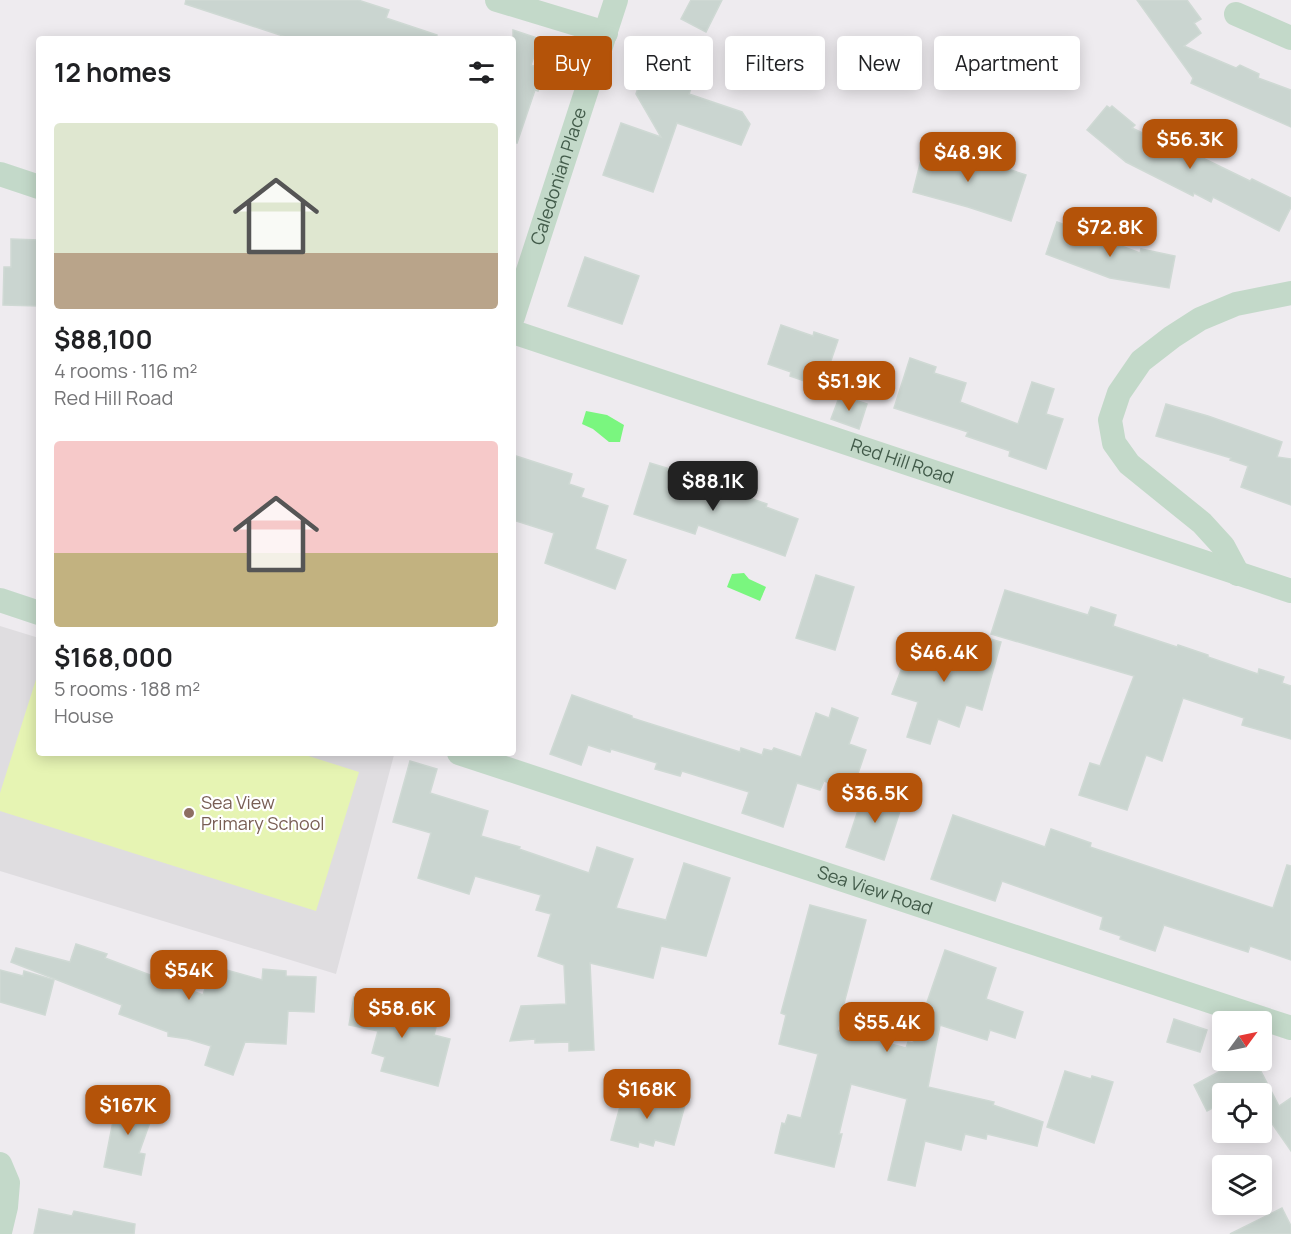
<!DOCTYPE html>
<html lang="en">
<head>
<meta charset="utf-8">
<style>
	body { margin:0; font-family:Manrope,sans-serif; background:#f6f6f6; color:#202124; height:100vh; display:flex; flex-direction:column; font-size:22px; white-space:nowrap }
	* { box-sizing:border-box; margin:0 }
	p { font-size:20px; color:#757577 }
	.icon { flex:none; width:33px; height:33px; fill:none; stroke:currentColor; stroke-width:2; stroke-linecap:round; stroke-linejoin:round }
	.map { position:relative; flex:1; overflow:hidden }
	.details { position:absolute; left:36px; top:36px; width:480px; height:720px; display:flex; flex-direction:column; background:#fff; border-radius:6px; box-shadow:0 3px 15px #0003 }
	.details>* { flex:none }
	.banner { position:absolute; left:534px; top:36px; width:570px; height:54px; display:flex; gap:12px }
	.needle { width:39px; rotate:57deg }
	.buttons { position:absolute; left:1212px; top:1011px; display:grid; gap:12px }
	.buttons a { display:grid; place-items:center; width:60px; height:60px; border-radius:6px; background:#fff; box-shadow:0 3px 15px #0003; font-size:30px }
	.price { position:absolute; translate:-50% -51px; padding:0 14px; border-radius:12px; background:#b45309; color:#fff; font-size:20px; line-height:39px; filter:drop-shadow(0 2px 3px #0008) }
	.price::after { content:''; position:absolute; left:50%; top:36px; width:18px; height:14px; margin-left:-9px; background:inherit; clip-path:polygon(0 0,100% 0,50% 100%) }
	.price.current { background:#222; color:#fff }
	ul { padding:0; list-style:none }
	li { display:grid; align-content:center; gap:12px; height:318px; padding:0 18px }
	li span { display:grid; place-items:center; height:186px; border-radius:6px; color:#555 }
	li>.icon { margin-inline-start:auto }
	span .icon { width:108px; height:108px; fill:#fffc; stroke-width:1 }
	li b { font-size:26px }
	h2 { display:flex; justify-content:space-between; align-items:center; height:72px; padding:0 18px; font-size:26px }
	.chip { padding:0 21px; border-radius:6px; background:#fff; box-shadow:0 3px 15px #0003; font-size:21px; line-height:54px }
	.chip.current { background:#b45309; color:#fff }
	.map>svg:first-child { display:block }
	.education { fill:#dfdde0 }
	.green { fill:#e6f4b3 }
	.water { fill:#7af67f }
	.building { fill:#cad5d0; stroke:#cfd9d4; stroke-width:1.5 }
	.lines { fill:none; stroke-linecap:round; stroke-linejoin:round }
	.street { stroke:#c3d9c9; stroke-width:24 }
	.education-dot { fill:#8d6e63; stroke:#fff; stroke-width:2 }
	.labels { text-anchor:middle; stroke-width:4.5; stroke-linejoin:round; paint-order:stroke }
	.street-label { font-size:18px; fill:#425b4a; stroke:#fff }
	.education-label { font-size:18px; fill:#785e54; stroke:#fff; text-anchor:start }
</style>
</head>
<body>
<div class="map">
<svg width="1291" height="1234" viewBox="0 0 1291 1234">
	<rect width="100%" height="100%" fill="#eeebef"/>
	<polygon class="education" points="0,626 39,638 39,753 388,753 394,755 336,974 0,871"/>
	<polygon class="green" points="39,670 39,753 299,753 359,772 316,911 0,811 0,793"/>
	<g class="water">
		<polygon points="586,411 607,415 624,425 620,442 609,442 593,429 582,424"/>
		<polygon points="744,573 749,579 766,587 760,601 727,587 732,574"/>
	</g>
	<g class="building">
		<polygon points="186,0 358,0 389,10 386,18 437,35 436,39 292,39 185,4"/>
		<polygon points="691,0 722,0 706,32 681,19"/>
		<polygon points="1137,0 1187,0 1201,19 1194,23 1201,33 1184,46 1236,68 1240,65 1259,74 1258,78 1291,90 1291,127 1191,83 1193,78"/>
		<polygon points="513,30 540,39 531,65 545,70 538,91 535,90 517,143 513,142"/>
		<polygon points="657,55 698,69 689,94 742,112 750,124 741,145 677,123 653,192 603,175 621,123 661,137 636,94 640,82 648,80"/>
		<polygon points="1107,106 1110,108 1112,106 1135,125 1132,128 1178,150 1180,147 1250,181 1252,179 1291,198 1291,207 1279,231 1213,197 1211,202 1194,193 1193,196 1126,162 1087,130"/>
		<polygon points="925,144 955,152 953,157 1000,171 1002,167 1026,175 1011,221 968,207 913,192"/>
		<polygon points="1057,222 1140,253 1141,249 1175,256 1169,288 1110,278 1046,254"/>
		<polygon points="11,239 39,240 39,306 3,305 4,267 11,267"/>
		<polygon points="585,257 639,276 622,324 568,306"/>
		<polygon points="781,325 813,336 814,332 838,340 822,387 790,376 791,372 768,364"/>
		<polygon points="910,358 936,367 934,373 966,383 960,402 1018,424 1032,382 1054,389 1046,414 1063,419 1046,469 1009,456 1010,451 966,436 968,432 894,408"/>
		<polygon points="840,395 867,404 859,429 831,419"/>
		<polygon points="1166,404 1208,416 1282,442 1277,457 1291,459 1291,505 1241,487 1248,466 1230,460 1231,458 1156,436"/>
		<polygon points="513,455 572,474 569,484 584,489 581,497 608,506 595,549 626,560 615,589 545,563 554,533 513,520"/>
		<polygon points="650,463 680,472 677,482 722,497 725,489 767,504 766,507 798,519 785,556 698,525 695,534 634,514"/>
		<polygon points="816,575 854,587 835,650 796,638"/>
		<polygon points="1005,590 1088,615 1091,607 1116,615 1113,626 1177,647 1178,645 1208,655 1208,657 1258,674 1259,669 1284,677 1282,683 1291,686 1291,739 1242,725 1244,718 1183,698 1162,761 1146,755 1127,810 1079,795 1090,763 1100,766 1134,676 991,634"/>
		<polygon points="914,636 973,658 980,636 1001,642 982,710 966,705 959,727 938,719 930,744 907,737 918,702 892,694"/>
		<polygon points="572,695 632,716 632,718 740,752 741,748 762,755 764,749 772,751 774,748 801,757 816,713 829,718 832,708 858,718 849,744 866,750 852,791 824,781 820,790 797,783 783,827 742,813 749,792 682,771 680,776 655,769 657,763 611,749 610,752 588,745 581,765 550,754"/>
		<polygon points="410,761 437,769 430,793 488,811 481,836 520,847 519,849 589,873 597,847 633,859 616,908 666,920 684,863 730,878 706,956 661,946 653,978 590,963 594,1050 569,1051 569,1042 535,1043 535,1039 510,1041 521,1006 566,1004 564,965 538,956 551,914 536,910 541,895 475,876 469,894 418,878 431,833 393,822"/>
		<polygon points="865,789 903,802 884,860 846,847"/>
		<polygon points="953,815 1045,847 1051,829 1091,843 1090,847 1273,908 1287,865 1291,866 1291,960 1250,946 1248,952 1164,925 1155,951 1120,939 1121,936 1100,929 1103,917 1002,881 995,901 931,879"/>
		<polygon points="810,905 866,920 837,1030 906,1048 908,1042 913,1043 945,950 996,968 986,999 1023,1012 1015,1038 990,1030 987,1040 940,1025 928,1087 994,1102 993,1105 1043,1122 1037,1146 987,1134 986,1139 965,1134 961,1150 925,1141 915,1186 888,1180 907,1099 851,1084 839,1134 842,1134 834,1167 775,1153 782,1123 785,1124 788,1115 801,1118 818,1054 779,1044 786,1015 781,1013"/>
		<polygon points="76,944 107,954 105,958 203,995 212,966 262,980 263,969 286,971 286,976 316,977 314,1012 288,1011 286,1044 245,1042 233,1075 205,1065 211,1046 188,1039 168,1036 168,1032 119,1014 122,1005 11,962 16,948 70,962"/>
		<polygon points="0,970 23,976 24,971 54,980 45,1015 0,1002"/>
		<polygon points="388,993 385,1005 438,1019 434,1035 450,1039 438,1086 381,1071 385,1057 372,1053 378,1031 349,1025 354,997"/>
		<polygon points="1174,1019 1207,1030 1200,1052 1167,1042"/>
		<polygon points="1241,1060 1255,1060 1279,1106 1291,1098 1291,1151 1262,1109 1262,1094 1251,1094 1248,1090 1242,1094 1222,1094 1222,1103 1207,1111 1194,1085"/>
		<polygon points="1065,1071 1091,1079 1092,1076 1113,1082 1094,1143 1047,1127"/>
		<polygon points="625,1088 685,1105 674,1145 655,1140 653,1146 639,1142 638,1147 611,1140"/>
		<polygon points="118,1096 155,1108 139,1153 145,1154 141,1175 104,1167"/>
		<polygon points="1282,1208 1291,1226 1291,1234 1230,1234"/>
		<polygon points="39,1209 72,1216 74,1211 135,1224 134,1234 34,1234"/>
	</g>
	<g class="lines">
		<g class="street">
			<polyline points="497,0 606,33"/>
			<polyline points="1236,14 1291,38"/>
			<polyline points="0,174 39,187"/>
			<path id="s1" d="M 513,317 L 616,0"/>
			<path id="s2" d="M 513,332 L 1291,591"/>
			<polyline points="1238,574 1223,546 1202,523 1129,464 1114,443 1110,420 1119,393 1141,361 1172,337 1200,319 1236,304 1291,293"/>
			<polyline points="0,600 39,613"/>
			<path id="s3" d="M 459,753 L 1291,1028"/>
			<polyline points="0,1164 8,1183 6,1207 0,1232"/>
		</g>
	</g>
	<circle class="education-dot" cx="189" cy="813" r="6"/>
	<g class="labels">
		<g class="street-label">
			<text dy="6" stroke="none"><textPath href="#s1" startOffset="148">Caledonian Place</textPath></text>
			<text dy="6" stroke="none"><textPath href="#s2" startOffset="410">Red Hill Road</textPath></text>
			<text dy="6" stroke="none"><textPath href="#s3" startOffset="438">Sea View Road</textPath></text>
		</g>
		<g class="education-label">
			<text x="201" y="809">Sea View<tspan x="201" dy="21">Primary School</tspan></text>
		</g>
	</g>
</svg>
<div class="buttons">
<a><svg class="needle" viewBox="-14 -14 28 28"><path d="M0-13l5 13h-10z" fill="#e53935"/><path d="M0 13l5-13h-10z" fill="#757577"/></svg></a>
<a><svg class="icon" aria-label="locate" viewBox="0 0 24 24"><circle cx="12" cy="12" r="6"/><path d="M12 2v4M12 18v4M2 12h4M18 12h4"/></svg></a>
<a><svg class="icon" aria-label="layers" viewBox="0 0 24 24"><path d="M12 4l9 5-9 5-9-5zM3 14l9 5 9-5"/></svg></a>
</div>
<b class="price" style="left:1190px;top:170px">$56.3K</b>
<b class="price" style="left:968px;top:183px">$48.9K</b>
<b class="price" style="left:1110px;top:258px">$72.8K</b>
<b class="price" style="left:849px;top:412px">$51.9K</b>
<b class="price current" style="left:713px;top:512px">$88.1K</b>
<b class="price" style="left:944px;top:683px">$46.4K</b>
<b class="price" style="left:875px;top:824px">$36.5K</b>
<b class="price" style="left:189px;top:1001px">$54K</b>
<b class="price" style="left:402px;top:1039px">$58.6K</b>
<b class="price" style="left:887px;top:1053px">$55.4K</b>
<b class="price" style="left:647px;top:1120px">$168K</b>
<b class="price" style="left:128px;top:1136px">$167K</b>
<div class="banner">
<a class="chip current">Buy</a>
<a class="chip">Rent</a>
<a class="chip">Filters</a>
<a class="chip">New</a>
<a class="chip">Apartment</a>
</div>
<section class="details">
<h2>12 homes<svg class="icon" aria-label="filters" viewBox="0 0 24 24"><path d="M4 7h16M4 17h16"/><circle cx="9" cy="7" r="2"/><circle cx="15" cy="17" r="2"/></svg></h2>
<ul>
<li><span style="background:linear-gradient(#dfe7d0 70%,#b9a48a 0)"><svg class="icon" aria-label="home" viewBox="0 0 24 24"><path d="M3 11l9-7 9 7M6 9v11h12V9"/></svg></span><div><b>$88,100</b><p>4 rooms · 116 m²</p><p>Red Hill Road</p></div></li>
<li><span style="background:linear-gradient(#f6c9c9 60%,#c2b280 0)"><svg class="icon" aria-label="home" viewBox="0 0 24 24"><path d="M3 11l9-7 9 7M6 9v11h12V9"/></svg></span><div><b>$168,000</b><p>5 rooms · 188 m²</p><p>House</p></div></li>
</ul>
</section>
</div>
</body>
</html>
